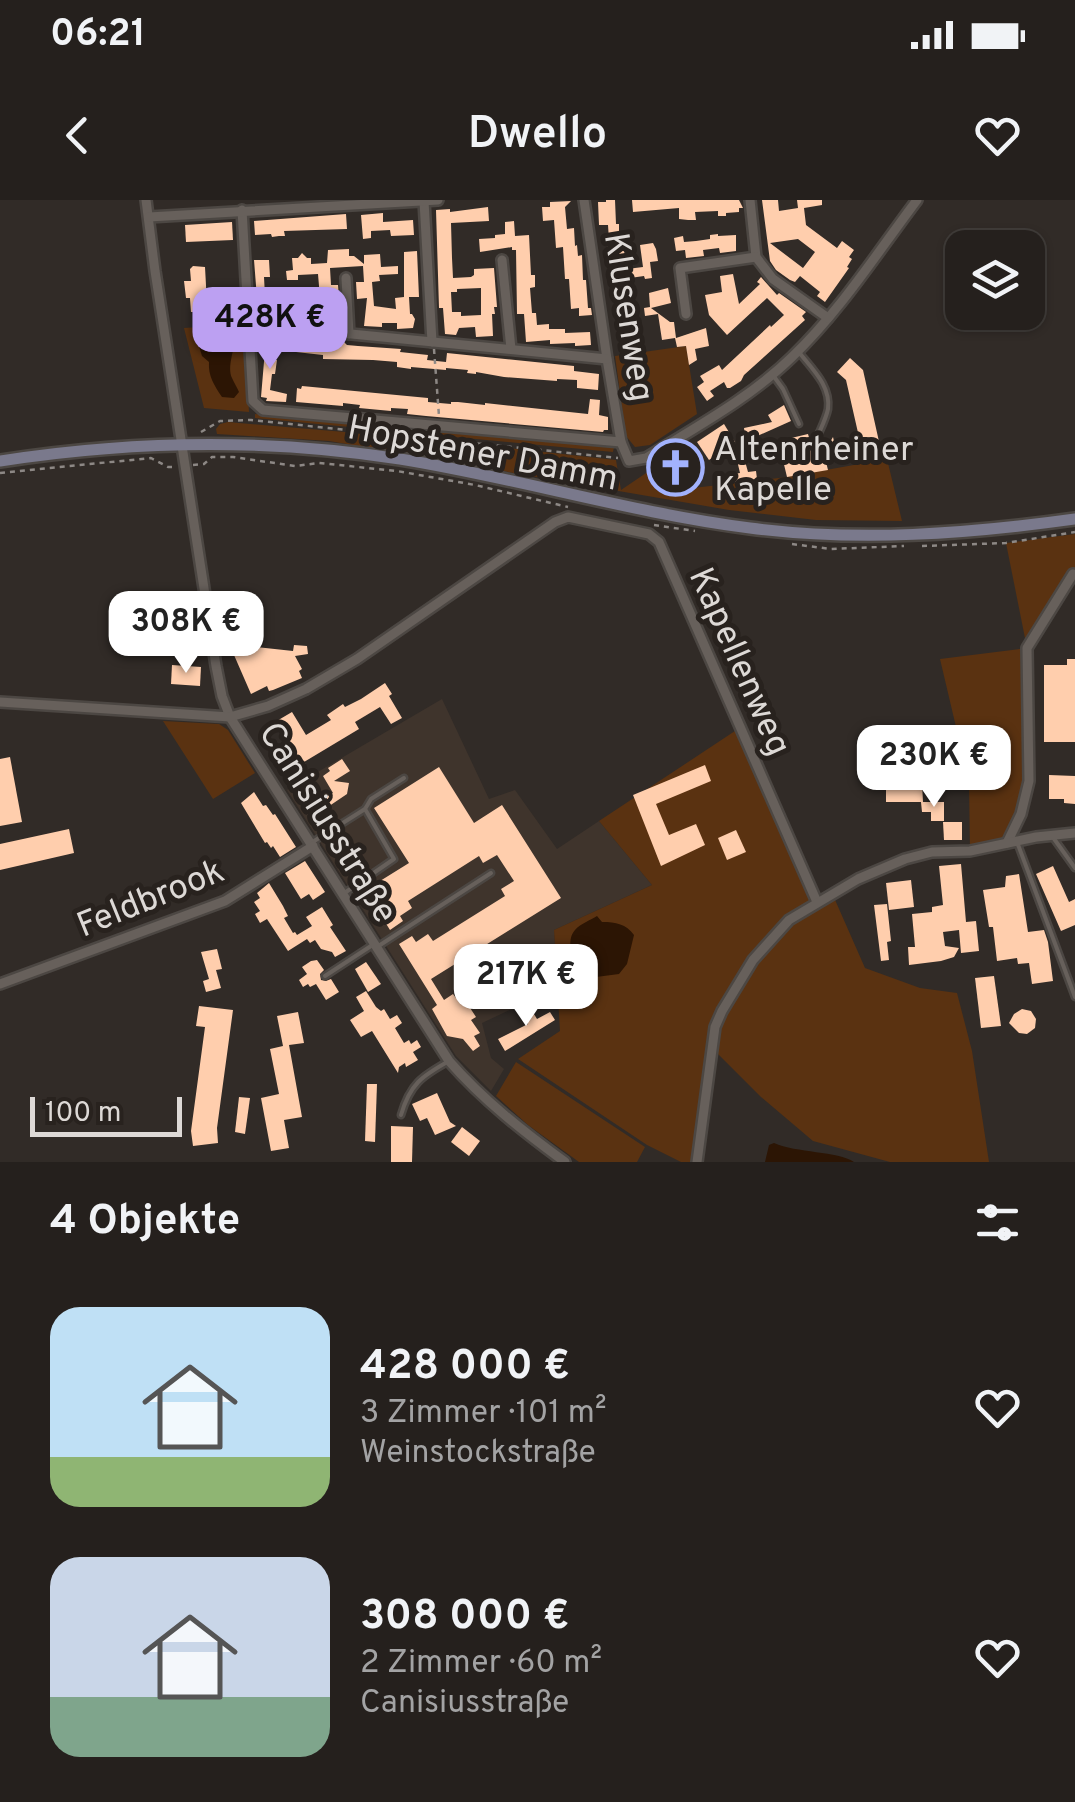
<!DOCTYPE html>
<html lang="de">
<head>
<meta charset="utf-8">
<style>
	body { margin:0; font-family:Overpass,sans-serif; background:#312d2a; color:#f1f3f6; height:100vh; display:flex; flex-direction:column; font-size:38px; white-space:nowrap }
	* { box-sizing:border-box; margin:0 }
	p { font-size:32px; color:#a3a3a4 }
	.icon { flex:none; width:55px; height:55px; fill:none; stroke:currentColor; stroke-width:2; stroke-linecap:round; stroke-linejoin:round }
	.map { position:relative; height:962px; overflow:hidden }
	.drawer { display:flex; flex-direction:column; background:#25201d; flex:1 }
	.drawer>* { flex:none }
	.controls { position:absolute; left:945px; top:30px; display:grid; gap:20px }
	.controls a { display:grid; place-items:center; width:100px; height:100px; border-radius:20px; background:#25201d; box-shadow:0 2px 8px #0004,0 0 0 2px #423e3b; font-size:50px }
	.scale { position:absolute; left:30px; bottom:25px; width:152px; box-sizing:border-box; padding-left:10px; border:5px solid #ddd9d6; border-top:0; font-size:28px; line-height:35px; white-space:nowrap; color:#ddd9d6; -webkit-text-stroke:8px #28221e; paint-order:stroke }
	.price { position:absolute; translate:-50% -85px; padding:0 22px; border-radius:20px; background:#fff; color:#222; font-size:32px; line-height:65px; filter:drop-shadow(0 2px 5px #0008) }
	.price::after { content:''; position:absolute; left:50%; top:60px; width:30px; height:22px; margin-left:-15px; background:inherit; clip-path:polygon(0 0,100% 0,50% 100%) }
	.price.on { background:#bca0f2; color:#111 }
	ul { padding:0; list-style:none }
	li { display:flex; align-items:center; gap:30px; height:250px; padding:0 50px }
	li span { display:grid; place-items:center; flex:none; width:280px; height:200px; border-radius:30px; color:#555 }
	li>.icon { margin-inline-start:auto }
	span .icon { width:120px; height:120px; fill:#fffc; stroke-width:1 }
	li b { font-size:42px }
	h2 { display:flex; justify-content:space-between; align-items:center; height:120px; padding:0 50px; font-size:42px }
	.status { display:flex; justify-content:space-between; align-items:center; height:70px; padding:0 50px; background:#25201d; direction:ltr }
	.status svg { height:28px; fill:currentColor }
	header { display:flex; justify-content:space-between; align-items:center; height:130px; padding:0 50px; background:#25201d; font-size:45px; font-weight:600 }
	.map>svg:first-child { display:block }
	.built { fill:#3f342c }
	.green { fill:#5a3211 }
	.water { fill:#2c1504 }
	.building { fill:#ffcead; fill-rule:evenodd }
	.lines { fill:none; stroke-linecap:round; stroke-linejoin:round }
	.service-casing { stroke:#4c4743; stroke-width:9 }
	.minor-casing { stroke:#4c4743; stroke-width:14 }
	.secondary-casing { stroke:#4c4743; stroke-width:16 }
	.path { stroke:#8d8885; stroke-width:2.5; stroke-dasharray:5 5; stroke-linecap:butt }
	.service { stroke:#67605b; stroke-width:4 }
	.minor { stroke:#67605b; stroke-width:9 }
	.secondary { stroke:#7a798c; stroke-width:11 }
	.labels { text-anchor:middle; stroke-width:10; stroke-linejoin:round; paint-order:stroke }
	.street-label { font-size:35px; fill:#ddd9d6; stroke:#28221e }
	.poi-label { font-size:35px; fill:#ddd9d6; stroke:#28221e; text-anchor:start }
</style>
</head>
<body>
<div class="status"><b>06:21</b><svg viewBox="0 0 49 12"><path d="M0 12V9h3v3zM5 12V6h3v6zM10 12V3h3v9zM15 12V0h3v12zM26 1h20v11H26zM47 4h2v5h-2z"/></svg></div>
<header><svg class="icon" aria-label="back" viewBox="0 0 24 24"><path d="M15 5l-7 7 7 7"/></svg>Dwello<svg class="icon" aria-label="heart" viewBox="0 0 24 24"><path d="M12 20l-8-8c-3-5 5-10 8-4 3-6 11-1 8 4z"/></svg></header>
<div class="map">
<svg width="1075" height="962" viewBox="0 0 1075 962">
	<rect width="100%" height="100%" fill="#312b27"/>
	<polygon class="built" points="442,499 489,599 515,590 557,649 599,621 652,685 554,730 558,787 482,823 491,858 504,869 491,891 456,856 287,590"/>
	<g class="green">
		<polygon points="244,124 249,212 204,208 184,128"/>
		<polygon points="686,146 697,214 650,245 635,247 626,236 615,156"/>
		<polygon points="255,214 614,247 613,252 255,218"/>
		<polygon points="228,222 427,239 616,260 621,290 683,248 693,288 787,277 887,259 902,321 816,320 729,310 329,241 217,234 216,229 220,224"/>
		<polygon points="1075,334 1075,381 1027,448 1029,581 1007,643 970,651 969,582 940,459 1027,448 1006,343"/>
		<polygon points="163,521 219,524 228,530 255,573 213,599"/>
		<polygon points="741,527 817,701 832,693 865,768 920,788 957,793 972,851 989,962 890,962 813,941 761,897 712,848 697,962 681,962 647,945 518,859 560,831 554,730 652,685 599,621"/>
		<polygon points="516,862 645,947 637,962 579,962 528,925 496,896"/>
	</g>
	<g class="water">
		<path d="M 200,139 L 235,139 C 234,151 227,167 232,178 C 234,183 237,187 239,192 L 234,198 L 222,197 C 214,185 208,176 209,162 L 202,156 L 198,143 Z"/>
		<path d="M 597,716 L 602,722 C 616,722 626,724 634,735 L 627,764 L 619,774 L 596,777 L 591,772 L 581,770 C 573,761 565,741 575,730 C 580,724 591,720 597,716 Z"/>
		<path d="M 774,943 C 796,953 838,951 854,962 L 765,962 L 769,945 Z"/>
	</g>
	<g class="building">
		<polygon points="606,0 615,0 616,24 619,24 619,39 622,38 627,69 643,67 640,45 653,43 656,49 658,61 650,62 652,78 645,79 644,76 630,78 635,110 616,113 607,40 609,40 608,25 599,25 598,2 606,2"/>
		<polygon points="632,0 739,0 743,8 739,8 739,12 726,13 726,16 718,16 718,11 695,12 696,20 688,20 679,19 679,8 633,12"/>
		<path d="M 762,0 L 778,0 L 779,11 L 798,8 L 797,0 L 822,0 L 822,5 L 804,8 L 806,25 L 837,48 L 842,41 L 854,50 L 849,57 L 852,59 L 847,67 L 849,68 L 825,102 L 817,96 L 820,92 L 800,76 L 795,82 L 790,80 L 776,70 L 770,61 ZM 798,39 L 815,52 L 803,68 L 770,43 Z"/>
		<polygon points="571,1 565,7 567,29 574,28 575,46 577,45 578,56 582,55 583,80 586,80 588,108 591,108 592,115 579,116 579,108 571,109 569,79 565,79 563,47 556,48 554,20 543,21 542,7 550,7 550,2"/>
		<path d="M 488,7 L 489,21 L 451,23 L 452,58 L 453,78 L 471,77 L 474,75 L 474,69 L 494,68 L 497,107 L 494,107 L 495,114 L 492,114 L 493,136 L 476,137 L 475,127 L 459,128 L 456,135 L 445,134 L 443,108 L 439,108 L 436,10 L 450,9 L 450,12 ZM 481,88 L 481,115 L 461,116 L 461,112 L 452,112 L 451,92 L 457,92 L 457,89 Z"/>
		<polygon points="383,13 383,22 413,20 414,35 391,36 390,30 371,31 371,38 363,39 361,15"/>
		<polygon points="346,14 347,29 284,31 285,36 279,36 272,37 271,34 255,35 254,21"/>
		<polygon points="514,21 515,36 529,35 531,75 535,75 535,87 530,88 532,113 536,113 537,125 549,124 549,129 565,129 565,133 590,132 591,145 575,146 575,143 550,144 550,140 526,142 524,114 517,114 516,50 512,50 512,47 480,52 479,39 495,38 495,35 505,34 505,22"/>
		<polygon points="232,22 233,40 186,42 185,25"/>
		<polygon points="718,34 718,36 736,35 736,51 720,53 719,48 703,50 704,56 686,58 685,50 676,51 674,38 683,36 684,42 696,41 710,39 710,35"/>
		<polygon points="349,49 349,56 354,56 364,64 364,55 380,54 381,67 398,66 398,74 379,75 380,81 372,82 374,106 396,109 395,98 404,97 404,52 417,51 419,97 409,97 410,114 412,114 415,119 413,128 397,129 397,123 382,123 382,127 364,126 367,98 357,99 356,82 364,82 363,66 330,68 331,85 338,85 339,97 332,97 333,121 316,122 316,117 289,118 288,101 315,101 315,98 320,98 318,74 298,75 298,80 287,80 286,71 293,70 292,58 298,58 302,53 307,58 311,58 311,64 327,63 328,50"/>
		<polygon points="254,60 269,60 270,77 264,77 265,96 273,98 273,110 258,111"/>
		<polygon points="193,66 205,67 207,104 233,102 234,116 226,116 226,125 213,126 213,112 191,112 190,98 186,98 184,81 191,81 190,69"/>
		<polygon points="733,74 739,104 760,84 757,82 761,77 777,95 779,93 806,112 802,116 805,120 744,175 741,181 730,188 727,188 724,182 710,191 714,196 707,201 697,187 704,182 700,176 719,165 722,170 770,125 771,127 784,115 767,98 727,135 709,115 705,95 722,92 720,76"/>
		<polygon points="668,88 671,103 651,108 670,122 674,122 676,138 706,128 709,146 695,149 697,160 689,165 686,146 677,147 675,138 662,140 658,114 645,116 644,108 650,107 649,93"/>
		<polygon points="637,126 640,144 622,147 619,129"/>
		<polygon points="263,135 275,137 273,160 277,160 275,174 272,174 270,190 287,194 286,202 266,201 267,198 261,197 265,150 261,149"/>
		<polygon points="292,138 342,144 344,142 347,145 358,146 401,149 400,152 428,155 427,160 446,162 447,153 574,166 574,171 599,174 598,190 577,188 577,180 557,179 557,181 504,177 476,172 476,174 467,173 468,170 446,168 446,170 411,167 411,169 397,167 397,162 373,160 323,159 323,155 296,152 296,149 291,148"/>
		<polygon points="850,158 863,170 882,255 864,259 846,180 837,172"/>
		<polygon points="302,186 428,198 428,202 451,204 451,202 458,202 485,205 485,203 588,214 590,199 600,200 599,215 608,217 608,230 604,230 603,232 426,216 407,214 408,209 391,208 391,211 359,208 360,205 343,203 343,206 296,202 297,188 301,189"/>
		<polygon points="784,205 791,221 746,241 744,228 772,222 768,215"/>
		<polygon points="724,224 735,242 709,260 697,242"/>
		<polygon points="808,234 812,248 829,244 833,237 838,259 826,262 828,270 787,277 781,252 772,253 770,243"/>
		<polygon points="743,254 748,272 756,271 757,279 735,283 734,274 740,273 736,256"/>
		<polygon points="166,428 196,430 195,449 164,447"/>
		<polygon points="237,445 293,451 294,445 307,446 308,454 295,456 302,469 299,471 302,478 273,490 269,491 267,486 251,494 234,455"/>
		<polygon points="1067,459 1075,459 1075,542 1044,542 1044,465 1067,465"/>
		<polygon points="172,465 201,467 200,486 171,484"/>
		<polygon points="385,483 392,494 389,496 402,518 391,524 380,507 355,522 359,529 304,562 306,564 288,576 276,557 292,548 275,522 292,512 306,535 331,520 327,515 343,504 345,507 361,499"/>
		<polygon points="10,557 22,622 0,626 0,559"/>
		<polygon points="342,559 350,571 334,581 349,583 347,594 310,619 305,610 333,593 323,576 330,571 328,568"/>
		<polygon points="705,565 711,581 656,604 669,635 696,624 705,645 661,666 633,595"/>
		<polygon points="439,567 474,623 502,605 561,698 431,779 444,800 453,794 456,798 461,794 476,817 471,820 480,833 474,836 480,846 473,851 463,839 447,836 432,809 437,805 399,744 412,736 416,742 428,734 433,741 505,696 501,689 514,681 497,655 483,663 479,656 408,701 412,708 400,716 403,721 390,730 363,687 370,682 372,686 409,663 374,608"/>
		<polygon points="1049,575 1075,576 1075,604 1064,603 1064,599 1049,599"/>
		<polygon points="894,583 922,583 923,602 886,602 886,590 894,590"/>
		<polygon points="254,592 263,606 266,605 273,615 275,614 296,647 280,657 273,646 271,648 267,642 265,643 241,603"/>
		<polygon points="921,602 944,602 944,621 931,621 931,612 922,612"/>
		<polygon points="943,622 962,622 962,640 944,640"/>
		<polygon points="69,629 74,653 0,670 0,644"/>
		<polygon points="736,630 746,652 727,660 718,638"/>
		<polygon points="305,661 325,692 313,700 309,694 301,699 285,673"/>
		<polygon points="961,664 966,722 976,721 979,751 961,753 959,730 943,732 945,746 959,748 954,757 941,761 909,765 908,747 915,747 912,714 932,712 932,707 943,705 939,666"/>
		<polygon points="1053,666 1069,702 1075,699 1075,725 1061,731 1036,674"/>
		<polygon points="1019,674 1028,732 1044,730 1048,742 1053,781 1032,784 1029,763 1018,764 1017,758 997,761 993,727 989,727 983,690 1005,687 1006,676"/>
		<polygon points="911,680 914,707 889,710 886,683"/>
		<polygon points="269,683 283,706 288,716 284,718 293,733 295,732 297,735 312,726 306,717 322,707 333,725 330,727 346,751 335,757 332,752 321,749 315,740 310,743 307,739 288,751 267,719 260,723 255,714 260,711 254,702 260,698 257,693"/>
		<polygon points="887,704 891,741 887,742 889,760 881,761 874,705"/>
		<polygon points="217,749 222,769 216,770 221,788 206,792 203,781 209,779 201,752"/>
		<polygon points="317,760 324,770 320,774 321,780 326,781 331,779 339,792 326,800 316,784 310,787 308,784 303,787 299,780 307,774 302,767 311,761"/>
		<polygon points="366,762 381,784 368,792 355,769"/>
		<polygon points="994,776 1001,826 981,828 975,778"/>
		<polygon points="366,791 376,807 381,811 384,809 390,819 397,815 402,823 395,828 404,843 409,840 411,844 417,840 421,847 413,852 418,860 406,867 405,863 399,867 398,873 372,831 361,837 350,820 364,811 356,797"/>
		<polygon points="199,806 233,810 217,928 218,943 193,946 191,931 205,827 196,826"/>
		<polygon points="531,809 537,819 550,812 555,820 505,851 498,839 528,824 523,814"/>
		<polygon points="1022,809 1031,811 1036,819 1035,828 1027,834 1019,833 1009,823 1014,814"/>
		<polygon points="298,812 304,843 289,845 302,917 284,920 289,948 271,951 261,898 279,894 270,849 283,846 277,816"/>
		<polygon points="367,884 377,884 375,942 365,941"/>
		<polygon points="437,893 450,922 456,926 435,935 427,918 420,921 412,904"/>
		<polygon points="239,897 250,898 245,934 235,932"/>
		<polygon points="391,926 413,927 412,962 391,962"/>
		<polygon points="462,927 480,941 469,956 451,942"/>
	</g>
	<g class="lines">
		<defs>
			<g id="service">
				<path d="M 798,151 C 811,168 831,185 828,209 C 826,219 820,230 816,240"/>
				<polyline points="775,178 783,189 799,224"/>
				<polyline points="1052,636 1075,668"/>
				<polyline points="1017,642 1075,797"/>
				<polyline points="311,643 365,609 371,599 404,578"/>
				<polyline points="343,694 394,659 365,609"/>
				<polyline points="377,747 491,673"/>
				<polyline points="325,776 374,744"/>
				<path d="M 401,915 C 410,884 422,876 449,861"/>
			</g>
			<g id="minor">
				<path d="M 146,0 L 155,71 L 216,466 L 222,496 L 230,517 L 449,861 C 483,900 524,932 565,962"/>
				<path d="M 584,0 L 607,159 L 621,242 L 629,261 L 646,258 C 696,227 750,198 792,157 C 840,111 877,53 917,0"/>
				<polyline points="750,0 756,57 773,79 828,118"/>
				<polyline points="424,1 432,142"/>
				<polyline points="242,10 253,201 263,210 621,242"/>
				<polyline points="149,17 438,0"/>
				<polyline points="502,60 511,149"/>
				<polyline points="346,78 349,134"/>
				<polyline points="686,114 680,68 756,57"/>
				<polyline points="249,124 607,159"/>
				<polyline points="0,502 230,517 268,506 306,489 357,459 555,322 568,317 649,334 659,342 817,702"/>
				<polyline points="1007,643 1021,614 1029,581 1027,448 1073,374"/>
				<polyline points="0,784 225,701 313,646"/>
				<polyline points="697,962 715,827 722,811 753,760 789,720 858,679 905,659 932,652 970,651 1036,637 1075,633"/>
			</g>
			<path id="secondary" d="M 0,261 C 135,240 265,238 400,259 C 518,278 632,313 750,328 C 859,342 967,334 1075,319"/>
		</defs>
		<use href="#service" class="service-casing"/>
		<use href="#minor" class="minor-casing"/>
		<use href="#secondary" class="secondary-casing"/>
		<g class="path">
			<polyline points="434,149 439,216"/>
			<polyline points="201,232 220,221 251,220 618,258"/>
			<polyline points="193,265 204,264 212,257 233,257 295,266 319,263 397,271 475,285 568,307"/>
			<polyline points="0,273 151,258 168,267 175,267"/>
			<polyline points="654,325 695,331"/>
			<polyline points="792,344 831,349 904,346"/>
			<polyline points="922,346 1006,343 1075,332"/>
		</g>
		<use href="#service" class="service"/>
		<use href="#minor" class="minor"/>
		<use href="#secondary" class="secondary"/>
	</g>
	<defs>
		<symbol id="church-ring" viewBox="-11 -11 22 22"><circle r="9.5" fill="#28221e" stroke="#a2b2fd" stroke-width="1.5"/><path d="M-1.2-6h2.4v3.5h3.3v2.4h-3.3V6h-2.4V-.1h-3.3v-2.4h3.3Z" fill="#a2b2fd"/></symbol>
	</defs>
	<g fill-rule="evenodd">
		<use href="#church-ring" x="644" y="236" width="63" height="63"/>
	</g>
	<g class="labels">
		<g class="street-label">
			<text transform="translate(630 117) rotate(81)" y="12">Klusenweg</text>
			<text transform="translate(483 252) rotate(11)" y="12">Hopstener Damm</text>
			<text transform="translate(741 461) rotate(66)" y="12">Kapellenweg</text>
			<text transform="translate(329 622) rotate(58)" y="12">Canisiusstraße</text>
			<text transform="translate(150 697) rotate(-22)" y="12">Feldbrook</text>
		</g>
		<g class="poi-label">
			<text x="714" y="260">Altenrheiner<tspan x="714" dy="40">Kapelle</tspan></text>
		</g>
	</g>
</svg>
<div class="controls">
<a><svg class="icon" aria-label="layers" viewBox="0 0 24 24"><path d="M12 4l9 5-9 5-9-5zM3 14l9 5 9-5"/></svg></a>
</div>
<div class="scale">100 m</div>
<b class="price on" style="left:270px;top:172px">428K €</b>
<b class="price" style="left:186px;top:476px">308K €</b>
<b class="price" style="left:934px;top:610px">230K €</b>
<b class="price" style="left:526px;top:829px">217K €</b>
</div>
<section class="drawer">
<h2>4 Objekte<svg class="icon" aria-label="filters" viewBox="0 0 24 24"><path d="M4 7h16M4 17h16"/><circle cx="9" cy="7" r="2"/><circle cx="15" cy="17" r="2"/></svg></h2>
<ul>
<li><span style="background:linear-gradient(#bfe0f5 75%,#8fb573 0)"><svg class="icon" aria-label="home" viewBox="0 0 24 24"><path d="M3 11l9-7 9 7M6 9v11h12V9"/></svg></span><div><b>428 000 €</b><p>3 Zimmer · 101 m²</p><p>Weinstockstraße</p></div><svg class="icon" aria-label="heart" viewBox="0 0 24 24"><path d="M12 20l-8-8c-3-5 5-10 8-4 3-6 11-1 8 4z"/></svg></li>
<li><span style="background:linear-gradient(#c9d6e8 70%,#7fa58c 0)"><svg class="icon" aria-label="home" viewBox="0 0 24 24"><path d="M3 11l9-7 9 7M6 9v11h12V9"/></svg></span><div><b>308 000 €</b><p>2 Zimmer · 60 m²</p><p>Canisiusstraße</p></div><svg class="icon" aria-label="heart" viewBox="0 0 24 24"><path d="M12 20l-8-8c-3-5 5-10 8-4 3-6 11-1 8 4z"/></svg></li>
</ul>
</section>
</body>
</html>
